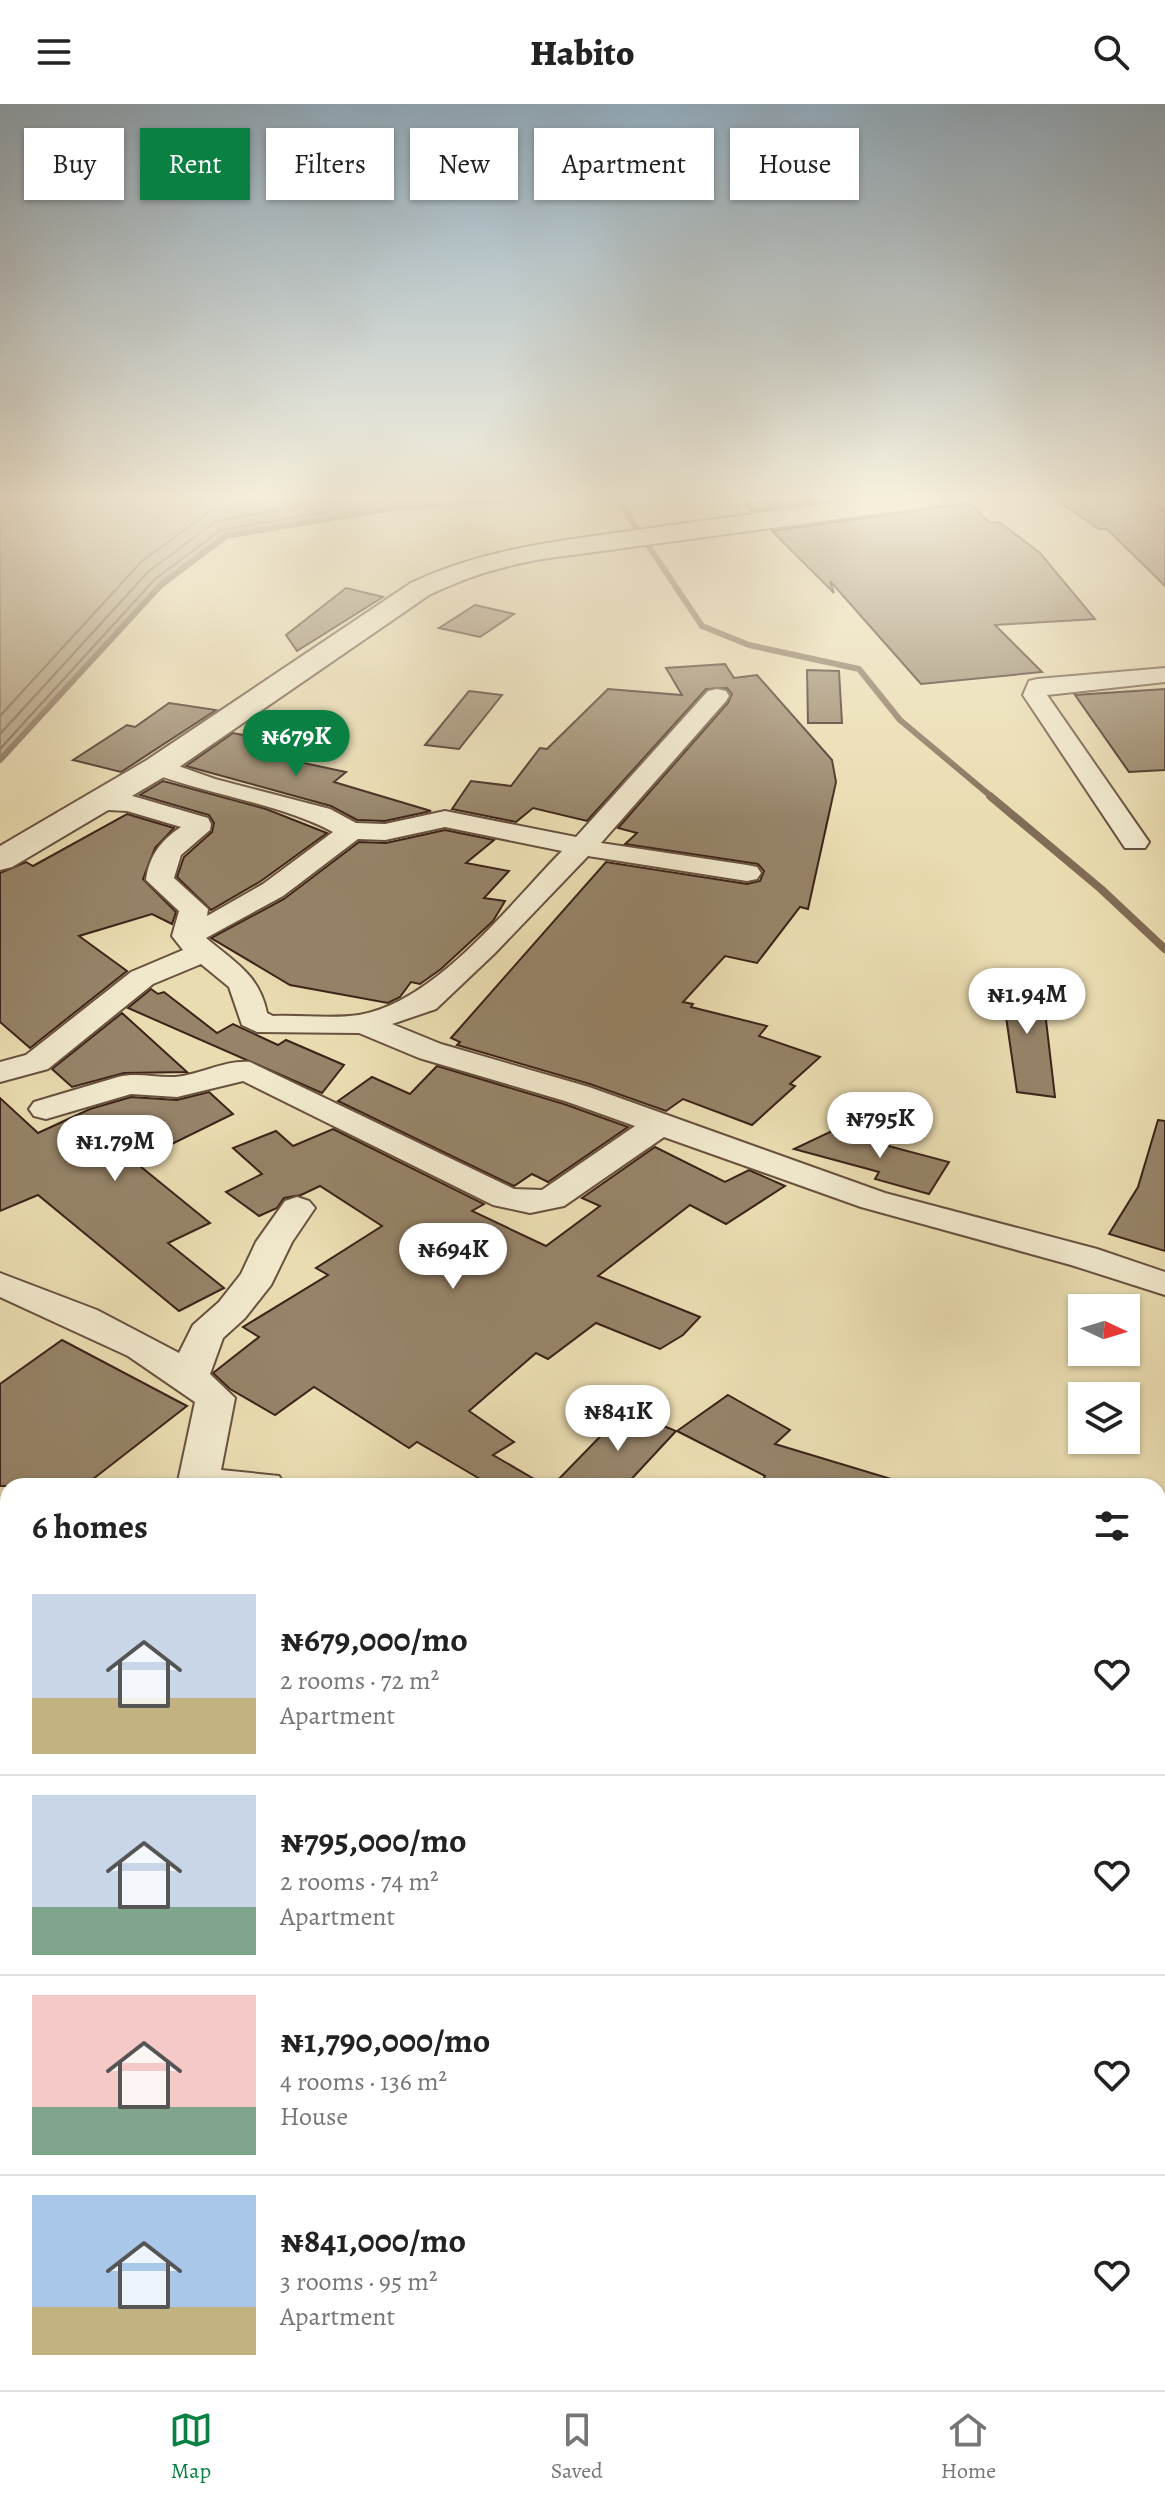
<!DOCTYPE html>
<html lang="en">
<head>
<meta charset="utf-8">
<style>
	body { margin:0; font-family:Alegreya,serif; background:#f2f2f2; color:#222; height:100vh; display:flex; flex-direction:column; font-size:30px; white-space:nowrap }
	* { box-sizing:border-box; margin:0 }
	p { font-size:26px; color:#767676 }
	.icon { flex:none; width:44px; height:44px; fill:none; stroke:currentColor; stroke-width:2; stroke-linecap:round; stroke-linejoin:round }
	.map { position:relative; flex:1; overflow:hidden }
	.sheet { position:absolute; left:0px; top:1374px; width:1166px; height:912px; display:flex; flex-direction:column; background:#fff; border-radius:24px 24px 0 0; box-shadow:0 2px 6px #0004 }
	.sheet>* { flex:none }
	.hud { position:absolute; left:24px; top:24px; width:1118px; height:72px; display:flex; gap:16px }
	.needle { width:52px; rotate:94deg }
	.buttons { position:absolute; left:1068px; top:1190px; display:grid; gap:16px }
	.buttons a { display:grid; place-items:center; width:72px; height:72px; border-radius:0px; background:#fff; box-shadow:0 2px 6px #0004; font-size:40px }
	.price { position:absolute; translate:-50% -68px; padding:0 18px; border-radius:28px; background:#fff; color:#222; font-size:26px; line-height:52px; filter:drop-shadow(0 2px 4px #0008) }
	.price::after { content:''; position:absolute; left:50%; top:48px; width:24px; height:18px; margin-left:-12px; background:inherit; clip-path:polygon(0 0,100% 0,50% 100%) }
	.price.current { background:#0b8043; color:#fff }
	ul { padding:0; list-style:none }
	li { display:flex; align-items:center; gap:24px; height:200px; padding:0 32px }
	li+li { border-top:2px solid #e0e0e0 }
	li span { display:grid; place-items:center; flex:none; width:224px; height:160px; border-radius:0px; color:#555 }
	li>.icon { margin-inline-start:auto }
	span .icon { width:96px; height:96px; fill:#fffc; stroke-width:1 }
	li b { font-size:34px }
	h2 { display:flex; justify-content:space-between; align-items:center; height:96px; padding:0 32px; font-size:34px }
	.pill { padding:0 28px; border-radius:0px; background:#fff; box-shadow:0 2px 6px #0004; font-size:28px; line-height:72px }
	.pill.current { background:#0b8043; color:#fff }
	header { display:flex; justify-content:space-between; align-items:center; height:104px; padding:0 32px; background:#fff; font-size:36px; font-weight:800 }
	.menu { display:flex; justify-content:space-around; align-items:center; height:112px; border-top:2px solid #e0e0e0; background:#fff; font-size:22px; color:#767676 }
	.menu a { display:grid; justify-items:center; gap:4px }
	.menu .current { color:#0b8043 }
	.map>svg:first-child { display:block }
	.green { fill:#ccbd97; stroke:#847058; stroke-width:2 }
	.water { fill:#af9d7d; stroke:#816c55; stroke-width:2 }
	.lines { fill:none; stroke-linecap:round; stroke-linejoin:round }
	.shore { stroke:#76604a; stroke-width:2 }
	.stream-far1 { stroke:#816c55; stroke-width:6 }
	.stream { stroke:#816c55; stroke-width:8 }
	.building { fill:#968368; stroke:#3c2318; stroke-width:2 }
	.minor-casing { stroke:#68513e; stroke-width:4 }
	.tertiary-casing { stroke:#68513e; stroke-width:4 }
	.minor { fill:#f1e8cc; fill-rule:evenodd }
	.tertiary { fill:#f1e8cc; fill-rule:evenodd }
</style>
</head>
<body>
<header><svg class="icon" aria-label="menu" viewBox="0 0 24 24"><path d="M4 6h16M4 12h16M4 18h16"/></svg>Habito<svg class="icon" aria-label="search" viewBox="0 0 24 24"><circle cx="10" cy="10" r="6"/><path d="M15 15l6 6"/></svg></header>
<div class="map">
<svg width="1165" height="2286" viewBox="0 0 1165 2286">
	<rect width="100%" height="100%" fill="#eadcb1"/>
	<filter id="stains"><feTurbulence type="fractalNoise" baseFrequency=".0025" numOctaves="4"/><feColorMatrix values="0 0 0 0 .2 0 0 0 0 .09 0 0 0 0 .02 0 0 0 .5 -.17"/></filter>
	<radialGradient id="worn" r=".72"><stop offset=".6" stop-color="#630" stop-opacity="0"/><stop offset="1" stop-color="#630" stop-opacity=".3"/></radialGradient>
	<polygon class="green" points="1165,1623 1165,2286 901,2286 901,2278 1158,2278 1158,1633"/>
	<polygon class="water" points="0,395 520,395 394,404 226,432 161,481 0,656"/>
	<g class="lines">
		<g class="shore">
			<polyline points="0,612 142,457 212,406 263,395"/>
			<polyline points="0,630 148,468 216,417 336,395"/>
			<polyline points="0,645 155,475 221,426 402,395"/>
		</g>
		<g class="stream-far1">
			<polyline points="617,395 702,522 749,541 859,565 900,616 993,694"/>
			<polyline points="0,656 161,481 226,432 394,404 520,395"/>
		</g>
		<polyline class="stream" points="990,692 1101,785 1165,845"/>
	</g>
	<g class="building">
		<polygon points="782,395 842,395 752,407 746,401"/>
		<polygon points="1055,395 1147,395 1165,408 1165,482 1107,425 1099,425"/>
		<polygon points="969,399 990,419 999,418 1040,449 1095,515 995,521 1042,568 921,580 830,477 834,489 772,427"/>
		<polygon points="346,484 383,493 297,547 286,531"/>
		<polygon points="475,501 514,510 480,533 439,524"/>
		<polygon points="725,560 734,574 757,571 832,656 836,678 808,805 800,803 757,859 725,852 683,898 693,900 691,903 767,922 759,932 820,953 790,980 795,982 752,1021 683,995 666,1007 590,980 457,941 460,938 451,934 606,758 747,780 760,777 764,767 758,760 625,740 637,729 618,724 728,599 732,590 727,584 706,585 587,717 533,704 516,718 452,705 471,677 511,682 540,644 547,645 608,585 682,591 666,564"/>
		<polygon points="807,566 839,567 842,619 808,619"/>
		<polygon points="1165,585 1165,666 1129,668 1075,591"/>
		<polygon points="469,587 502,591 459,645 425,641"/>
		<polygon points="169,599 216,606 121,668 73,656 127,621 135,623"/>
		<polygon points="233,629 292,641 276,653 346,668 334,678 431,707 385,717 357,716 331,702 186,662"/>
		<polygon points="163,677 266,705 327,729 261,777 211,806 177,773 184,753 212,728 214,719 209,711 140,691"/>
		<polygon points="127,710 174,724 155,744 143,775 176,808 172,820 152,810 79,832 127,867 30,944 0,918 0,769 26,758 33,762"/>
		<polygon points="445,726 494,736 466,759 509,767 484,794 505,797 493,817 441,865 420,880 411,878 400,893 388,899 290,881 211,834 284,795 359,738 386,739"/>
		<polygon points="992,879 1042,882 1055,993 1017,988 1005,906 994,905"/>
		<polygon points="151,885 158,890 164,888 217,929 233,920 278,941 286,936 344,961 322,989 128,904"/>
		<polygon points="122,909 187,968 124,969 72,983 52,965"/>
		<polygon points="437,962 564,1000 628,1023 548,1078 532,1070 514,1082 338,997 372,973 410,990"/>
		<polygon points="209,988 233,1010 135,1058 210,1119 168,1139 224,1184 179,1207 38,1091 0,1107 0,994 38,1029 90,1005 131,993 177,996"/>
		<polygon points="1158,1016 1165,1017 1165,1147 1109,1130 1138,1083"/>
		<polygon points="333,1025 484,1100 472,1107 546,1142 600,1102 582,1094 655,1043 725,1078 749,1066 785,1082 726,1120 690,1101 598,1172 700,1213 683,1231 660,1245 596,1219 548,1255 536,1249 469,1307 514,1338 493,1351 546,1382 492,1382 417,1338 409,1344 314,1283 275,1311 230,1285 213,1269 259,1233 243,1223 328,1171 316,1164 382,1122 320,1082 301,1091 284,1094 277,1104 259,1112 226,1088 262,1070 233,1044 276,1027 293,1042"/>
		<polygon points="834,1026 877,1039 949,1058 929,1090 875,1075 879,1068 794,1045"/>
		<polygon points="62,1236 187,1302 84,1382 0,1382 0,1280"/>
		<polygon points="728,1291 790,1326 775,1340 891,1375 890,1382 760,1382 765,1372 677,1327"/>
		<polygon points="626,1306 676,1327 625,1382 552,1382"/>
	</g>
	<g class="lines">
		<defs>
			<g id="minor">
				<polygon points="1165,564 1165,578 1047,591 1149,738 1145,744 1125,744 1023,591 1029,577 1037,575"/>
				<path d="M 717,585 L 726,587 L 729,592 L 726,597 L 601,739 L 747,761 L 757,763 L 761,769 L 757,775 L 747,777 L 588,752 L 495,849 L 436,905 L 392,920 L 441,940 L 589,983 L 885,1089 L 1097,1145 L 1165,1168 L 1165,1191 L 1071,1161 L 861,1103 L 664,1033 L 564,1102 L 530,1109 L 493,1101 L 243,977 L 177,993 L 131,990 L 46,1015 L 34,1012 L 29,1005 L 34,998 L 118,973 C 137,968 155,974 175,973 C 201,971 223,956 250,958 L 514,1085 L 542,1086 L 635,1022 L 565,997 L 419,954 L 359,929 L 257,928 L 242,921 L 229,883 L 201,860 L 153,880 L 48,965 L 0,978 L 0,958 L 26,951 L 131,868 L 183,846 L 172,832 L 179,807 L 146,776 C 149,752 161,736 181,723 L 127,707 L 89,705 L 85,699 L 89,693 L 129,691 L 208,714 L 211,720 L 210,726 L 181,751 L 174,774 L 208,805 L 207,812 L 263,780 L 333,728 C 279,699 208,691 149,668 L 145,663 L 149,658 L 167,658 L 215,675 L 330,705 L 356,719 L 385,720 L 445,707 L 576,733 L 708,587 ZM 445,723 L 562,747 C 509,801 436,898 359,911 C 332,915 301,911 273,912 L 267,909 C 259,870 234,858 206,834 L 283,792 L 358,735 L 385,736 Z"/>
				<polygon points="297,1093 309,1097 315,1104 292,1138 271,1181 245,1214 223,1234 210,1270 235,1294 221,1366 279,1372 285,1382 177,1382 195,1298 128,1252 0,1193 0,1169 97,1206 179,1249 193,1221 219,1198 241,1170 256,1138 285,1097"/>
				<polygon points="8,2191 8,2257 0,2260 0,2194"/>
			</g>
			<path id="tertiary" d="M 870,395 L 947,395 L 935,402 L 542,455 C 502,462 466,473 429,491 L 169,670 L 12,763 L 0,766 L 0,742 L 147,656 L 411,479 C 478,447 549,438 623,428 C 705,416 788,405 870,395 Z"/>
		</defs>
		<use href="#minor" class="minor-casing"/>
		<use href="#tertiary" class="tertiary-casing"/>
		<use href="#minor" class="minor"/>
		<use href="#tertiary" class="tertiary"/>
	</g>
	<linearGradient id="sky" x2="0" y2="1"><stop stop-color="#91abbd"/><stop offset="0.55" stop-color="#f6efdc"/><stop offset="1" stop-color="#f6efdc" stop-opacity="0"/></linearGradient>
	<rect width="1165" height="716" fill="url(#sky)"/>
	<rect width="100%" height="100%" filter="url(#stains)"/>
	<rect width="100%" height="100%" fill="url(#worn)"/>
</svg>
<div class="buttons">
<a><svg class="needle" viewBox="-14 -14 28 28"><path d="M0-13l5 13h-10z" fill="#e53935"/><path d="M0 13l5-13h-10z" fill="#767676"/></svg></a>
<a><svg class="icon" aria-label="layers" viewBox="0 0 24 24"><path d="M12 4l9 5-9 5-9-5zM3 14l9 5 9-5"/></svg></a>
</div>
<b class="price current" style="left:296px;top:674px">₦679K</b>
<b class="price" style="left:1027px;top:932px">₦1.94M</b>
<b class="price" style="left:880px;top:1056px">₦795K</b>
<b class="price" style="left:115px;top:1079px">₦1.79M</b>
<b class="price" style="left:453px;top:1187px">₦694K</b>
<b class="price" style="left:618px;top:1349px">₦841K</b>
<div class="hud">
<a class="pill">Buy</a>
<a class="pill current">Rent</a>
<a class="pill">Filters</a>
<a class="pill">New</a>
<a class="pill">Apartment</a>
<a class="pill">House</a>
</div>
<section class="sheet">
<h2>6 homes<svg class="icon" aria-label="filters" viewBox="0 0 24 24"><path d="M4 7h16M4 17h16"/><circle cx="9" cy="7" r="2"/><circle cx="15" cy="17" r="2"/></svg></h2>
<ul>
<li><span style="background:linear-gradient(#c9d6e8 65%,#c2b280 0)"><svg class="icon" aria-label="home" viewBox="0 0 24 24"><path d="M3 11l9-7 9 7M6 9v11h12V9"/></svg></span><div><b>₦679,000/mo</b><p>2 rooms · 72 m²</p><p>Apartment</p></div><svg class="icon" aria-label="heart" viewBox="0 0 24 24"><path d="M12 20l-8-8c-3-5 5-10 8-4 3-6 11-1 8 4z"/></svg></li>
<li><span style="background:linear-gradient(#c9d6e8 70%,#7fa58c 0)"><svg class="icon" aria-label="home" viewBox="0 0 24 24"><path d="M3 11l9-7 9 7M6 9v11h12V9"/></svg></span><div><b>₦795,000/mo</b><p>2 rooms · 74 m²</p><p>Apartment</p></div><svg class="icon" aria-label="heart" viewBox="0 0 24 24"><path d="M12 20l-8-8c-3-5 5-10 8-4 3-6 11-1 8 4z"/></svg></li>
<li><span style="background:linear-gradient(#f6c9c9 70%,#7fa58c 0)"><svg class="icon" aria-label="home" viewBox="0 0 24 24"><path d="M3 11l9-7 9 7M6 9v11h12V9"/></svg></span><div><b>₦1,790,000/mo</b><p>4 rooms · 136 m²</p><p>House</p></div><svg class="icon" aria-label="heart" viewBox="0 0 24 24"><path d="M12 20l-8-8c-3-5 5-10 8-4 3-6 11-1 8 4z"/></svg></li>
<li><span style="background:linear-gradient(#a9c7e8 70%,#c2b280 0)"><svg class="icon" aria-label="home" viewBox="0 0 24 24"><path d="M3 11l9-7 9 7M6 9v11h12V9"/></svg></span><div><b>₦841,000/mo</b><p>3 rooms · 95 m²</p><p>Apartment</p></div><svg class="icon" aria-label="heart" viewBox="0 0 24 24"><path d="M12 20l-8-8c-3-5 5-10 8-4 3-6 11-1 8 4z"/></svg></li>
</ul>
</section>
</div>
<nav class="menu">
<a class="current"><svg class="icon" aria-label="map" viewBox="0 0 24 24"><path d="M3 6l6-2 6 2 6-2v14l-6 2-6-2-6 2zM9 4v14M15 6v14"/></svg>Map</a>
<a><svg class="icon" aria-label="saved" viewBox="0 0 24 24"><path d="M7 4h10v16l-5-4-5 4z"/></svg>Saved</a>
<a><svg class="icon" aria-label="home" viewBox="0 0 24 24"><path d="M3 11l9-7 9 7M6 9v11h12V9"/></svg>Home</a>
</nav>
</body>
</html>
